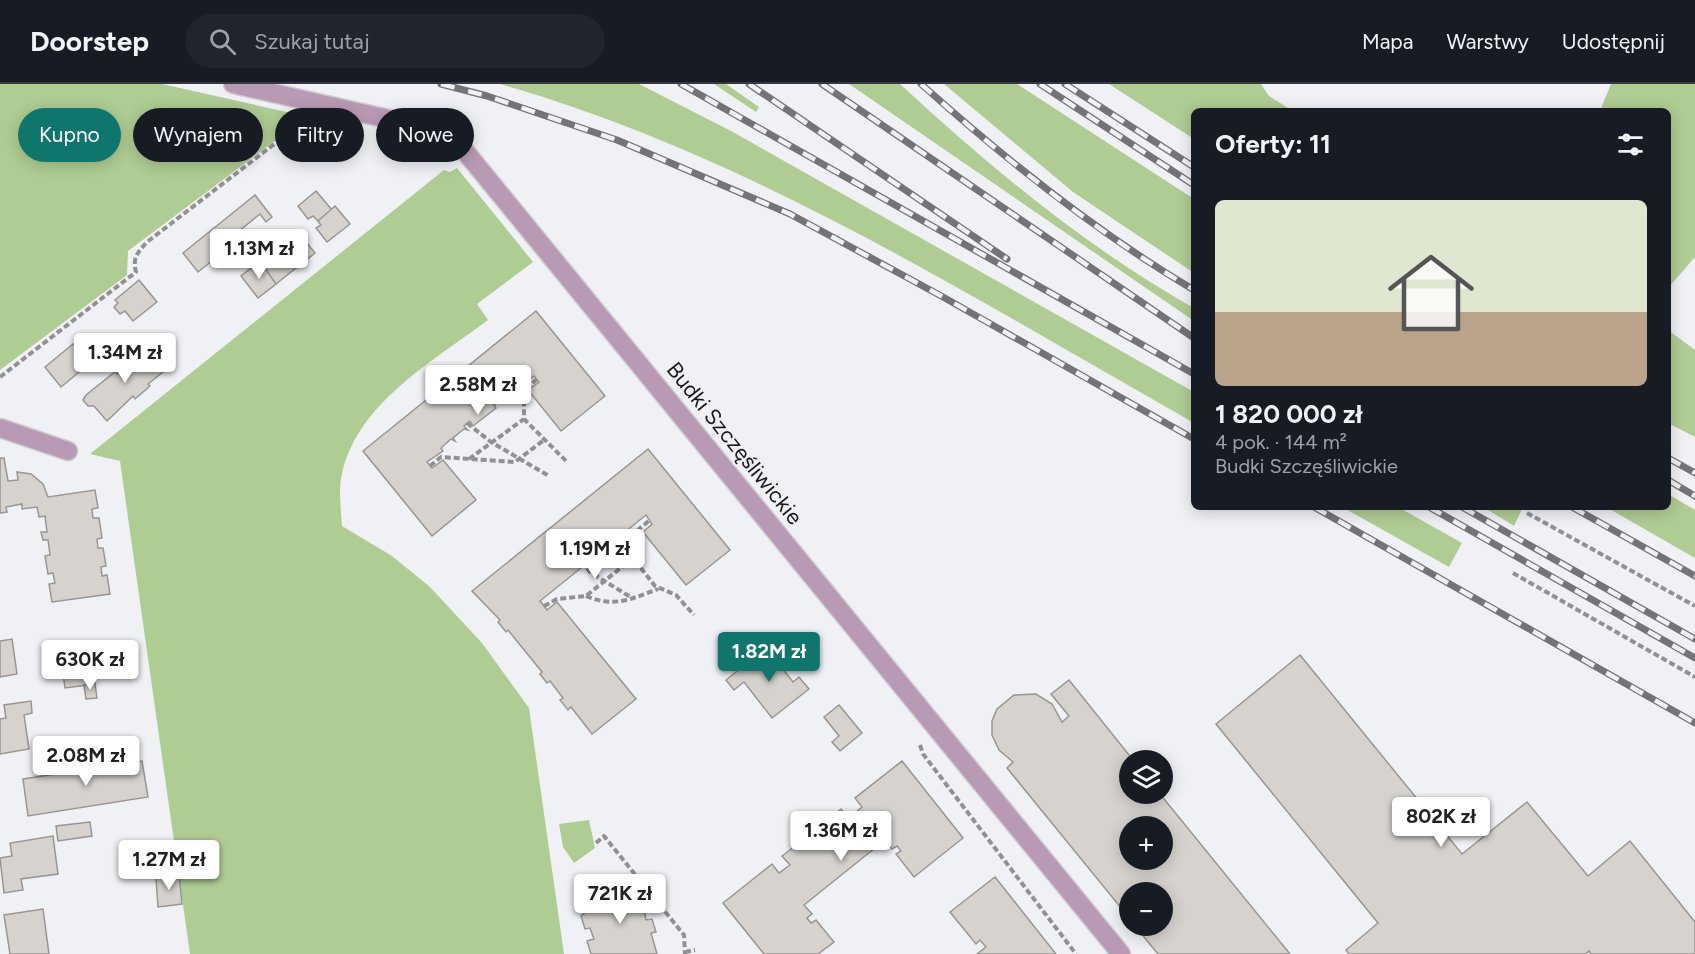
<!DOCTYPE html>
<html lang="pl">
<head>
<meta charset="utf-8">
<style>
	body { margin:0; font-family:Figtree,sans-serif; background:#20242c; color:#f1f3f6; height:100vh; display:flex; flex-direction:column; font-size:22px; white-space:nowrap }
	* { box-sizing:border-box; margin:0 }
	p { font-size:20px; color:#9ea1a6 }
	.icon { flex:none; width:33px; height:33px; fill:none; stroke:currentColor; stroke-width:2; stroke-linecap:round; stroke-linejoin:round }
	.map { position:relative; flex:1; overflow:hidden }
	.drawer { position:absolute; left:1191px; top:24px; width:480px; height:402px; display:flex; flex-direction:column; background:#171b24; border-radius:9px; box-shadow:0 3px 15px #0003 }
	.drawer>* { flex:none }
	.banner { position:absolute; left:18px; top:24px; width:570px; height:54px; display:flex; gap:12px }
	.buttons { position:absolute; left:1119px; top:666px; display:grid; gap:12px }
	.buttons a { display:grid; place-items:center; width:54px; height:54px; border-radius:50%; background:#171b24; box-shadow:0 3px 15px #0003; font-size:30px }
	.price { position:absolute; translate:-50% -51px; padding:0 14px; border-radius:6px; background:#fff; color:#222; font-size:20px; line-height:39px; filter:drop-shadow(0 2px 3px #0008) }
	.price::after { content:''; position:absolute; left:50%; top:36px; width:18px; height:14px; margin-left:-9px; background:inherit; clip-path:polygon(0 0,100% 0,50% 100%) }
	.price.active { background:#0f766e; color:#fff }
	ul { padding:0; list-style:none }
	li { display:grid; align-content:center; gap:12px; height:318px; padding:0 24px }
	li span { display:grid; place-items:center; height:186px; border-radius:9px; color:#555 }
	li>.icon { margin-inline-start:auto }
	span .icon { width:108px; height:108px; fill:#fffc; stroke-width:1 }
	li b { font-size:26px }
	h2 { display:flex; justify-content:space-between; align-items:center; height:72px; padding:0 24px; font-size:26px }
	.pill { padding:0 21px; border-radius:27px; background:#171b24; box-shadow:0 3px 15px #0003; font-size:21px; line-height:54px }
	.pill.active { background:#0f766e; color:#fff }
	header { display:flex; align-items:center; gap:36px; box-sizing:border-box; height:84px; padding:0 30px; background:#171b24; border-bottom:2px solid #363941 }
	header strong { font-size:28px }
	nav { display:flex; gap:33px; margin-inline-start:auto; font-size:21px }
	.search { width:420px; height:54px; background:#20242c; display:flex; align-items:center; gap:15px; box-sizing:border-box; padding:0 21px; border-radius:33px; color:#9ea1a6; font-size:22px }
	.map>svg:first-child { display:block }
	.green { fill:#afcc93 }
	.building { fill:#d6d3cf; stroke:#999692; stroke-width:1.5; fill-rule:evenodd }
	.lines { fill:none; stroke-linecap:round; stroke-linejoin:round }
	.minor-casing { stroke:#ceced2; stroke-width:21 }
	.path { stroke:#919195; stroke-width:4; stroke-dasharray:6 3; stroke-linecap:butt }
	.minor { stroke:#b99ab4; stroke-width:18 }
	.rail-casing { stroke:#747477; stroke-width:7 }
	.rail { stroke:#f0f1f5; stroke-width:4.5; stroke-dasharray:14; stroke-linecap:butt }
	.labels { text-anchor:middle; stroke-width:5; stroke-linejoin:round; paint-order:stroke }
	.street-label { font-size:22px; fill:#19191b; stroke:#f0f1f5 }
</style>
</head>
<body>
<header>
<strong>Doorstep</strong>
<div class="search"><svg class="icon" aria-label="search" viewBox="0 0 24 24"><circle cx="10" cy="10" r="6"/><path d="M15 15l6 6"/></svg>Szukaj tutaj</div>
<nav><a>Mapa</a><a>Warstwy</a><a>Udostępnij</a></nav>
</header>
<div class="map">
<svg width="1695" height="870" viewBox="0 0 1695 870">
	<rect width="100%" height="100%" fill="#f0f1f5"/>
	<g class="green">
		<polygon points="0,0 162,0 300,31 300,38 128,167 127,191 0,286"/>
		<path d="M 500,0 L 639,0 L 731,47 L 1194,308 L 1194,339 C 971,213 749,71 500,0 Z"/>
		<polygon points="714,0 726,0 759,23 756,28"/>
		<path d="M 849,0 L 900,0 C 990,83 1087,164 1194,224 L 1194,237 Z"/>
		<polygon points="944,0 1017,0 1194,115 1194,189 1073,108"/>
		<polygon points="1109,0 1261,0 1269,12 1293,27 1194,27 1194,55"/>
		<polygon points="1611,0 1695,0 1695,173 1668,204 1668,27 1600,27"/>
		<path d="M 457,84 L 533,178 L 477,220 L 488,236 C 431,279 346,325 340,405 C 340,417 341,430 342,442 L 392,472 L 430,503 L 482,559 L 529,624 L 564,870 L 190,870 L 120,377 L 90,370 L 444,86 L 450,88 Z"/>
		<polygon points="1668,246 1695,266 1695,353 1668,339"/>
		<polygon points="1668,410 1695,426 1695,474 1606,423 1668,423"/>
		<polygon points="1342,423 1398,423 1462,459 1449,483"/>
		<polygon points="1483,423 1523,423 1514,442"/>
		<polygon points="589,736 595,764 574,779 563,763 559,740"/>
	</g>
	<g class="building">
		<polygon points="316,107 332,126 318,137 313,132 308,135 298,122"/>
		<polygon points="255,111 272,133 266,138 260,130 214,167 218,172 198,188 183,169"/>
		<polygon points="335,122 350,140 327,158 316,144 321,141 318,137"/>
		<polygon points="301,152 315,169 276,200 262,182"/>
		<polygon points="260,177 276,200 258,214 241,192"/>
		<polygon points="139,196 157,218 133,237 125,227 120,230 114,223 118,219 115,216"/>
		<polygon points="536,227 605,312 561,347 528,306 539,298 534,292 519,305 517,303 506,311 507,315 505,312 494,321 496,324 473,342 470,337 467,339 464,342 468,346 464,345 453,354 455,357 451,355 441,364 443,367 427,378 432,384 443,376 476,416 432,452 363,367"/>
		<polygon points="73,260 89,280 61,303 45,283"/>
		<polygon points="145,263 160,279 164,287 148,300 150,302 135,315 133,312 107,337 94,322 88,322 83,316 86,311 116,287 117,290"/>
		<polygon points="648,365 730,466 686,501 643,448 652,440 646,431 588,478 580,467 572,473 581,484 540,517 547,526 557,518 636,615 592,650 571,623 568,626 560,616 563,614 550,597 547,599 540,590 542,588 508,546 506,548 498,538 500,536 472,507"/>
		<polygon points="0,374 4,374 8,397 18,396 17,388 31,390 43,400 48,413 95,406 98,424 92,425 93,434 99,434 102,454 97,455 98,464 103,464 106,482 101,483 102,492 107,491 110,510 52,518 49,500 55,499 53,489 48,490 45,472 50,471 48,456 43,456 41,448 47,448 45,432 39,433 37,423 22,425 22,420 6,423 7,428 0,429"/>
		<polygon points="12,555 17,590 0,593 0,557"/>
		<polygon points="766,564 793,598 799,593 809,605 772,634 744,598 734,606 726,596"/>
		<polygon points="1300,571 1462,770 1527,718 1588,792 1630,757 1695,838 1695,870 1591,870 1589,867 1586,870 1349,870 1346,866 1378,839 1216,640"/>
		<polygon points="93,585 95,600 65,604 63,589"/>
		<path d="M 1069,596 L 1133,676 L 1130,676 L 1130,710 L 1160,710 L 1290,870 L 1158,870 L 1135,842 L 1162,842 L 1162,808 L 1130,808 L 1130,835 L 1007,684 L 1013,678 L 999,666 L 992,651 L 992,637 L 997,625 L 1014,611 L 1036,610 L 1052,620 L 1062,638 L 1069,632 L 1051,610 ZM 1130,742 L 1162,742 L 1162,776 L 1130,776 Z"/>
		<polygon points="95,600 97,614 86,615 84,601"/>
		<polygon points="31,617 32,629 24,631 29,665 0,670 0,635 6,634 4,621"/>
		<polygon points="839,621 862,649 840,667 832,658 839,652 824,633"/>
		<polygon points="119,676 120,680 142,677 148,713 28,732 23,695 77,687 76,683"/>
		<polygon points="902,677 963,754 914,793 896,770 901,767 897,762 892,765 885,756 804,821 812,830 807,834 811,839 816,836 834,858 818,870 764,870 723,819 772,780 779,789 790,781 782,772 803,756 806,759 821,747 818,744 841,725 848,734 862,723 855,714"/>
		<polygon points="90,738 92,752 58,757 56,742"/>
		<polygon points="53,752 58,790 21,795 23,806 4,809 0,774 12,772 10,759"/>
		<polygon points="179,791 182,820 158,823 156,794"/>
		<polygon points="995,793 1056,870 977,870 986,863 980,856 976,860 950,828"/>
		<polygon points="622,799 633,812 636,810 643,818 646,836 652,835 656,848 651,849 657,870 591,870 587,857 594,855 590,844 585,845 581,832"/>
		<polygon points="43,825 49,870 10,870 4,831"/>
	</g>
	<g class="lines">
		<defs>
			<g id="minor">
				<polyline points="233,0 424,43 446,50 464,66 1121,870"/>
				<polyline points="0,344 68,367"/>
			</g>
		</defs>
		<use href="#minor" class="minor-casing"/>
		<g class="path">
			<path d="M 0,293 L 136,188 C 132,174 138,168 147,158 L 303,38"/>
			<polyline points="537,295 524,307 524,335 567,378"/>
			<polyline points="467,339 491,358 549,392"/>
			<polyline points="469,375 524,335"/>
			<polyline points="430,382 441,373 515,378 544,356"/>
			<polyline points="1527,429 1695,522"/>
			<polyline points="576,470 590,488 632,514"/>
			<polyline points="633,474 639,445 650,436"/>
			<polyline points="1513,489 1695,593"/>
			<path d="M 586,512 C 614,524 631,515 658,505"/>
			<polyline points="544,522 557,515 586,512 633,474 655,502 676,511 694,531"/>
			<polyline points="920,661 923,670 1076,870"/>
			<polyline points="596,759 604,752 684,851 685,870"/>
			<polyline points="685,868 695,866"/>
		</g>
		<use href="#minor" class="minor"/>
		<defs>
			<g id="rail">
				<polyline points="441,0 487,12 617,56 790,130 943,213 1194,355"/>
				<polyline points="681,0 1194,290"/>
				<polyline points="749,0 1007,175"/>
				<polyline points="822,0 1194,254"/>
				<path d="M 921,0 C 1006,76 1096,148 1194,206"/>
				<polyline points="1040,0 1194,101"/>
				<polyline points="1065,0 1194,83"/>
				<polyline points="1668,374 1695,389"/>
				<polyline points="1668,396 1695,412"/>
				<polyline points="1314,423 1695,639"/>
				<polyline points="1429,423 1695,574"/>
				<polyline points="1462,423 1695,555"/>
				<polyline points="1572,423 1695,492"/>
			</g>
		</defs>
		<use href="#rail" class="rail-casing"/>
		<use href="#rail" class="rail"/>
	</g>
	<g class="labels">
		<g class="street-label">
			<text transform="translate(735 359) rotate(51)" y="8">Budki Szczęśliwickie</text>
		</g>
	</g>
</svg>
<div class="buttons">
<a><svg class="icon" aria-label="layers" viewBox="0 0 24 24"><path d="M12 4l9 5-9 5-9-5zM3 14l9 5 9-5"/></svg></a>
<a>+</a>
<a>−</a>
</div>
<b class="price" style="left:259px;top:196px">1.13M zł</b>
<b class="price" style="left:125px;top:300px">1.34M zł</b>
<b class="price" style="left:478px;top:332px">2.58M zł</b>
<b class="price" style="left:595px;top:496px">1.19M zł</b>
<b class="price active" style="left:769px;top:599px">1.82M zł</b>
<b class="price" style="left:90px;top:607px">630K zł</b>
<b class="price" style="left:86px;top:703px">2.08M zł</b>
<b class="price" style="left:1441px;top:764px">802K zł</b>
<b class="price" style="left:841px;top:778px">1.36M zł</b>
<b class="price" style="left:169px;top:807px">1.27M zł</b>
<b class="price" style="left:620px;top:841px">721K zł</b>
<div class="banner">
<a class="pill active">Kupno</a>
<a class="pill">Wynajem</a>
<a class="pill">Filtry</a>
<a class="pill">Nowe</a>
</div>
<section class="drawer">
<h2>Oferty: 11<svg class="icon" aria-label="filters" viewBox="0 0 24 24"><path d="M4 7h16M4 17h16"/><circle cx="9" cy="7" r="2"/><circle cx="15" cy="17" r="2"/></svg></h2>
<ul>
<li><span style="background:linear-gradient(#dfe7d0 60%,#b9a48a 0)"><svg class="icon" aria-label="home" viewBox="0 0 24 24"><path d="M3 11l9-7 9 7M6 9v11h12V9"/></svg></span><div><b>1 820 000 zł</b><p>4 pok. · 144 m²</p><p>Budki Szczęśliwickie</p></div></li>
</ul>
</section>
</div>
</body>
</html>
